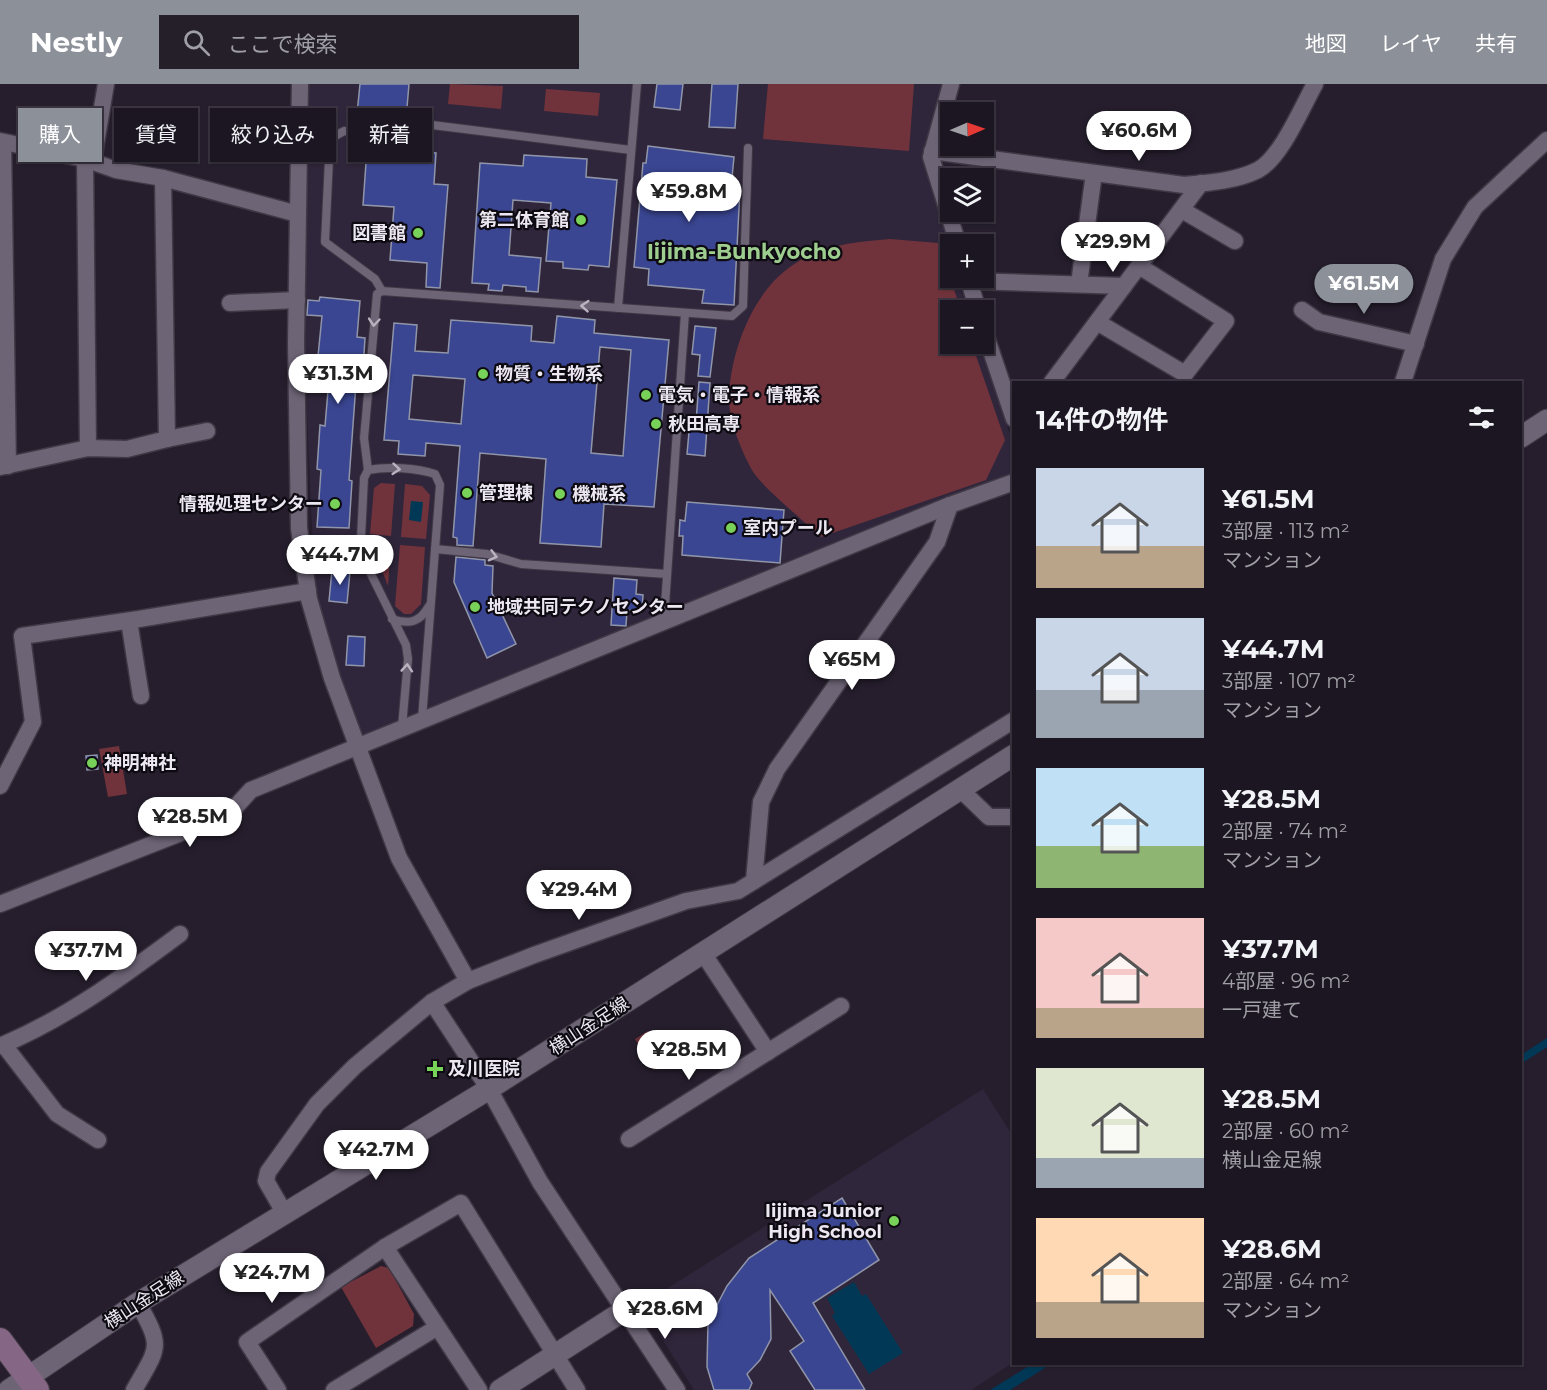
<!DOCTYPE html>
<html lang="ja">
<head>
<meta charset="utf-8">
<style>
	body { margin:0; font-family:Montserrat,"Noto Sans JP",sans-serif; background:#251f2a; color:#f1f3f6; height:100vh; display:flex; flex-direction:column; font-size:22px; white-space:nowrap }
	* { box-sizing:border-box; margin:0 }
	p { font-size:20px; color:#a09fa5 }
	.icon { flex:none; width:33px; height:33px; fill:none; stroke:currentColor; stroke-width:2; stroke-linecap:round; stroke-linejoin:round }
	.map { position:relative; flex:1; overflow:hidden }
	.panel { position:absolute; left:1012px; top:297px; width:510px; height:984px; display:flex; flex-direction:column; background:#1c1622; border-radius:0px; box-shadow:0 2px 4px #0004,0 0 0 2px #3a3540 }
	.panel>* { flex:none }
	.hud { position:absolute; left:18px; top:24px; width:570px; height:54px; display:flex; gap:12px }
	.needle { width:39px; rotate:88deg }
	.fabs { position:absolute; left:940px; top:18px; display:grid; gap:12px }
	.fabs a { display:grid; place-items:center; width:54px; height:54px; border-radius:0px; background:#1c1622; box-shadow:0 2px 4px #0004,0 0 0 2px #3a3540; font-size:30px }
	.price { position:absolute; translate:-50% -51px; padding:0 14px; border-radius:21px; background:#fff; color:#222; font-size:20px; line-height:39px; filter:drop-shadow(0 2px 3px #0008) }
	.price::after { content:''; position:absolute; left:50%; top:36px; width:18px; height:14px; margin-left:-9px; background:inherit; clip-path:polygon(0 0,100% 0,50% 100%) }
	.price.on { background:#8c9099; color:#fff }
	ul { padding:0; list-style:none }
	li { display:flex; align-items:center; gap:18px; height:150px; padding:0 24px }
	li span { display:grid; place-items:center; flex:none; width:168px; height:120px; border-radius:0px; color:#555 }
	li>.icon { margin-inline-start:auto }
	span .icon { width:72px; height:72px; fill:#fffc; stroke-width:1 }
	li b { font-size:26px }
	h2 { display:flex; justify-content:space-between; align-items:center; height:72px; padding:0 24px; font-size:26px }
	.chip { padding:0 21px; border-radius:0px; background:#1c1622; box-shadow:0 2px 4px #0004,0 0 0 2px #3a3540; font-size:21px; line-height:54px }
	.chip.on { background:#8c9099; color:#fff }
	header { display:flex; align-items:center; gap:36px; box-sizing:border-box; height:84px; padding:0 30px; background:#8c9099; color:#fff }
	header strong { font-size:28px }
	nav { display:flex; gap:33px; margin-inline-start:auto; font-size:21px }
	.search { width:420px; height:54px; background:#251f2a; display:flex; align-items:center; gap:15px; box-sizing:border-box; padding:0 21px; border-radius:0px; color:#a09fa5; font-size:22px }
	.map>svg:first-child { display:block }
	.built { fill:#30263b }
	.green { fill:#71333b }
	.water { fill:#003856 }
	.building { fill:#3a4692; stroke:#9095a9; stroke-width:1.5; fill-rule:evenodd }
	.lines { fill:none; stroke-linecap:round; stroke-linejoin:round }
	.service-casing { stroke:#403945; stroke-width:10 }
	.minor-casing { stroke:#403945; stroke-width:19 }
	.tertiary-casing { stroke:#403945; stroke-width:23 }
	.secondary-casing { stroke:#403945; stroke-width:26 }
	.service { stroke:#6d6476; stroke-width:8 }
	.minor { stroke:#6d6476; stroke-width:16 }
	.tertiary { stroke:#6d6476; stroke-width:21 }
	.secondary { stroke:#856684; stroke-width:24 }
	.oneway { stroke:#b9b3c0 }
	.poi-dot { fill:#78d158; stroke:#0d0a11; stroke-width:2 }
	.labels { text-anchor:middle; stroke-width:4.5; stroke-linejoin:round; paint-order:stroke }
	.poi-label { font-size:18px; font-weight:bold; fill:#ece7f1; stroke:#0d0a11; text-anchor:start }
	.street-label { font-size:18px; fill:#ece7f1; stroke:#0d0a11 }
	.quarter-label { font-size:21px; font-weight:bold; fill:#9ece8f; stroke:#0d0a11 }
</style>
</head>
<body>
<header>
<strong>Nestly</strong>
<div class="search"><svg class="icon" aria-label="search" viewBox="0 0 24 24"><circle cx="10" cy="10" r="6"/><path d="M15 15l6 6"/></svg>ここで検索</div>
<nav><a>地図</a><a>レイヤ</a><a>共有</a></nav>
</header>
<div class="map">
<svg width="1547" height="1306" viewBox="0 0 1547 1306">
	<rect width="100%" height="100%" fill="#261e2d"/>
	<g class="built">
		<polygon points="307,0 945,0 927,73 951,171 951,194 957,194 968,226 951,226 951,260 979,260 1014,362 1014,390 764,487 359,656 315,509 303,242"/>
		<polygon points="983,1005 1014,1054 1014,1278 971,1306 694,1306 641,1221"/>
	</g>
	<g class="green">
		<polygon points="450,0 503,2 501,25 448,20"/>
		<polygon points="768,0 914,0 909,67 763,55"/>
		<polygon points="546,5 600,9 598,32 544,27"/>
		<path d="M 890,155 L 938,159 L 961,226 L 951,226 L 951,260 L 972,260 L 1005,356 L 986,396 L 821,453 C 806,439 760,401 752,386 C 741,366 728,335 729,312 C 731,267 752,210 790,183 C 820,161 854,158 890,155 Z"/>
		<polygon points="381,399 395,400 391,452 370,450 374,404"/>
		<polygon points="405,400 422,402 430,411 426,455 401,453"/>
		<polygon points="371,458 391,460 388,502"/>
		<polygon points="400,461 425,463 421,520 411,530 404,530 395,522"/>
		<polygon points="119,662 127,710 108,713 99,665"/>
		<polygon points="648,947 668,977 654,986 635,955"/>
		<polygon points="381,1182 389,1184 414,1230 413,1242 376,1264 341,1203"/>
	</g>
	<g class="water">
		<polygon points="411,417 423,418 421,438 409,436"/>
		<polygon points="1547,954 1547,963 1521,980 1521,971"/>
		<polygon points="854,1198 862,1212 866,1210 903,1269 869,1290 832,1232 835,1229 827,1214"/>
		<polygon points="1032,1280 1051,1280 1010,1306 990,1306"/>
	</g>
	<g class="building">
		<polygon points="360,0 409,0 406,35 357,30"/>
		<polygon points="657,0 683,0 680,26 654,23"/>
		<polygon points="712,0 738,0 735,44 709,43"/>
		<polygon points="648,62 734,73 731,104 740,105 734,221 702,219 704,206 648,201 649,185 634,183 643,79 646,79"/>
		<polygon points="367,65 436,69 434,100 448,101 440,204 426,203 427,179 390,176 394,123 363,121"/>
		<polygon points="524,71 587,75 586,93 617,96 609,183 589,181 588,186 563,184 563,178 546,177 551,119 513,116 509,171 541,174 538,208 526,207 526,203 503,201 502,207 488,206 489,200 472,199 480,79 523,82"/>
		<polygon points="320,213 360,217 357,253 365,254 363,286 357,286 349,396 352,397 349,444 317,443 321,386 317,385 320,341 325,342 330,283 317,282 322,232 307,231 308,216 319,217"/>
		<path d="M 557,232 L 595,236 L 594,249 L 669,256 L 654,423 L 604,420 L 601,463 L 540,459 L 546,375 L 480,369 L 473,462 L 457,461 L 457,454 L 453,453 L 460,362 L 426,359 L 425,372 L 398,370 L 399,357 L 384,356 L 394,239 L 417,241 L 415,267 L 448,269 L 451,236 L 532,242 L 531,257 L 554,259 ZM 600,263 L 631,266 L 623,372 L 591,369 ZM 413,291 L 465,295 L 461,340 L 409,335 Z"/>
		<polygon points="695,242 716,244 710,293 698,292 700,271 692,270"/>
		<polygon points="699,298 710,299 705,372 687,370 690,337 696,338"/>
		<polygon points="687,418 784,426 780,479 682,471 683,452 679,452 680,436 685,437"/>
		<polygon points="456,473 485,476 485,481 493,482 492,509 516,560 487,574 454,498"/>
		<polygon points="332,486 350,488 347,519 329,517"/>
		<polygon points="614,494 637,496 636,510 643,511 642,527 627,526 626,542 611,541"/>
		<polygon points="348,552 365,553 364,582 346,581"/>
		<polygon points="97,671 98,685 87,686 86,672"/>
		<polygon points="842,1114 879,1176 813,1219 865,1306 815,1306 790,1267 804,1257 770,1206 771,1255 760,1276 747,1290 752,1299 749,1306 714,1306 707,1283 708,1238 727,1202 749,1174"/>
	</g>
	<g class="lines">
		<defs>
			<g id="service">
				<polyline points="382,207 375,195 325,158 330,55 344,47 404,50 424,40 631,66"/>
				<polyline points="618,224 637,0"/>
				<polyline points="368,386 364,354 377,210 382,207 732,232 743,222 748,64"/>
				<polyline points="435,465 487,470 521,480 667,490"/>
				<path d="M 392,535 C 410,541 420,538 429,522"/>
				<polyline points="664,536 685,229"/>
				<path d="M 402,643 L 408,575 L 406,561 L 369,486 L 361,454 L 364,394 L 368,386 C 388,382 416,384 435,390 L 440,401 L 422,635"/>
			</g>
			<g id="minor">
				<polyline points="300,0 296,259 299,444 309,515 332,594 399,774 468,897"/>
				<polyline points="951,0 931,73 958,160"/>
				<polyline points="0,57 85,75 116,86 163,94 298,130"/>
				<polyline points="3,59 8,382"/>
				<path d="M 932,67 L 1184,101 C 1208,99 1236,97 1258,86 C 1281,74 1302,23 1315,0"/>
				<polyline points="85,75 88,364"/>
				<polyline points="93,77 106,0"/>
				<polyline points="1182,126 1235,157"/>
				<polyline points="968,194 978,226"/>
				<polyline points="969,197 1124,202"/>
				<polyline points="1079,200 1094,89"/>
				<polyline points="230,219 297,216"/>
				<polyline points="1302,226 1319,238 1416,260"/>
				<polyline points="1097,238 1185,290 1226,237 1139,182"/>
				<polyline points="984,246 1014,335"/>
				<polyline points="1052,298 1201,99"/>
				<polyline points="1403,298 1443,175 1475,123 1547,56"/>
				<polyline points="167,355 207,347"/>
				<polyline points="0,383 88,364 127,365 167,355 163,94"/>
				<polyline points="129,537 141,612"/>
				<polyline points="0,702 33,638 22,552 139,535 308,507"/>
				<polyline points="960,705 989,733 1014,733"/>
				<polyline points="754,797 761,718 777,685 937,458 950,421"/>
				<polyline points="0,820 229,730 251,706 950,421 1014,398"/>
				<polyline points="703,869 768,968"/>
				<polyline points="432,918 489,1005 540,1098 677,1306"/>
				<polyline points="4,961 57,1030 98,1056"/>
				<path d="M 0,962 C 67,934 122,893 180,850"/>
				<polyline points="629,1055 841,922"/>
				<polyline points="285,1130 266,1097 268,1088 317,1020 355,982 432,918 468,897 534,871 686,817 738,807 1014,636"/>
				<polyline points="385,1163 479,1306"/>
				<path d="M 134,1306 C 159,1262 163,1264 138,1219"/>
				<polyline points="278,1306 247,1258 385,1163 461,1119 577,1306"/>
				<polyline points="334,1306 436,1244"/>
			</g>
			<g id="tertiary">
				<polyline points="1521,353 1547,336"/>
				<polyline points="9,1306 138,1219 489,1005 1014,671"/>
				<polyline points="500,1306 625,1226"/>
			</g>
			<polyline id="secondary" points="0,1256 37,1306"/>
		</defs>
		<use href="#service" class="service-casing"/>
		<use href="#minor" class="minor-casing"/>
		<use href="#tertiary" class="tertiary-casing"/>
		<use href="#secondary" class="secondary-casing"/>
		<use href="#service" class="service"/>
		<use href="#minor" class="minor"/>
		<use href="#tertiary" class="tertiary"/>
		<use href="#secondary" class="secondary"/>
	</g>
	<defs><path id="oneway-chevron" d="M-2-3.5L2.5 0L-2 3.5" fill="none" stroke-width="1.6" stroke-linecap="round" stroke-linejoin="round" transform="scale(1.5)"/></defs>
	<g class="oneway">
		<use href="#oneway-chevron" transform="translate(585 222) rotate(-176)"/>
		<use href="#oneway-chevron" transform="translate(374 238) rotate(95)"/>
		<use href="#oneway-chevron" transform="translate(396 385) rotate(5)"/>
		<use href="#oneway-chevron" transform="translate(493 472) rotate(15)"/>
		<use href="#oneway-chevron" transform="translate(407 584) rotate(-86)"/>
	</g>
	<g class="poi-dot">
		<circle cx="581" cy="136" r="6"/>
		<circle cx="418" cy="149" r="6"/>
		<circle cx="483" cy="290" r="6"/>
		<circle cx="646" cy="311" r="6"/>
		<circle cx="656" cy="340" r="6"/>
		<circle cx="467" cy="409" r="6"/>
		<circle cx="560" cy="410" r="6"/>
		<circle cx="335" cy="420" r="6"/>
		<circle cx="731" cy="444" r="6"/>
		<circle cx="475" cy="523" r="6"/>
		<circle cx="92" cy="679" r="6"/>
		<path d="M432 976h6v6h6v6h-6v6h-6v-6h-6v-6h6z"/>
		<circle cx="894" cy="1137" r="6"/>
	</g>
	<g class="labels">
		<g class="poi-label">
			<text x="569" y="142" text-anchor="end">第二体育館</text>
			<text x="406" y="155" text-anchor="end">図書館</text>
			<text x="495" y="296">物質・生物系</text>
			<text x="658" y="317">電気・電子・情報系</text>
			<text x="668" y="346">秋田高専</text>
			<text x="479" y="415">管理棟</text>
			<text x="572" y="416">機械系</text>
			<text x="323" y="426" text-anchor="end">情報処理センター</text>
			<text x="743" y="450">室内プール</text>
			<text x="487" y="529">地域共同テクノセンター</text>
			<text x="104" y="685">神明神社</text>
			<text x="448" y="991">及川医院</text>
			<text x="882" y="1133" text-anchor="end">Iijima Junior<tspan x="882" dy="21">High School</tspan></text>
		</g>
		<g class="street-label">
			<text transform="translate(589 942) rotate(-33)" y="6">横山金足線</text>
			<text transform="translate(144 1216) rotate(-33)" y="6">横山金足線</text>
		</g>
		<g class="quarter-label">
			<text x="744" y="175">Iijima-Bunkyocho</text>
		</g>
	</g>
</svg>
<div class="fabs">
<a><svg class="needle" viewBox="-14 -14 28 28"><path d="M0-13l5 13h-10z" fill="#e53935"/><path d="M0 13l5-13h-10z" fill="#a09fa5"/></svg></a>
<a><svg class="icon" aria-label="layers" viewBox="0 0 24 24"><path d="M12 4l9 5-9 5-9-5zM3 14l9 5 9-5"/></svg></a>
<a>+</a>
<a>−</a>
</div>
<b class="price" style="left:1139px;top:78px">¥60.6M</b>
<b class="price" style="left:689px;top:139px">¥59.8M</b>
<b class="price" style="left:1113px;top:189px">¥29.9M</b>
<b class="price on" style="left:1364px;top:231px">¥61.5M</b>
<b class="price" style="left:338px;top:321px">¥31.3M</b>
<b class="price" style="left:340px;top:502px">¥44.7M</b>
<b class="price" style="left:852px;top:607px">¥65M</b>
<b class="price" style="left:190px;top:764px">¥28.5M</b>
<b class="price" style="left:579px;top:837px">¥29.4M</b>
<b class="price" style="left:86px;top:898px">¥37.7M</b>
<b class="price" style="left:689px;top:997px">¥28.5M</b>
<b class="price" style="left:376px;top:1097px">¥42.7M</b>
<b class="price" style="left:272px;top:1220px">¥24.7M</b>
<b class="price" style="left:665px;top:1256px">¥28.6M</b>
<div class="hud">
<a class="chip on">購入</a>
<a class="chip">賃貸</a>
<a class="chip">絞り込み</a>
<a class="chip">新着</a>
</div>
<section class="panel">
<h2>14件の物件<svg class="icon" aria-label="filters" viewBox="0 0 24 24"><path d="M4 7h16M4 17h16"/><circle cx="9" cy="7" r="2"/><circle cx="15" cy="17" r="2"/></svg></h2>
<ul>
<li><span style="background:linear-gradient(#c9d6e8 65%,#b9a48a 0)"><svg class="icon" aria-label="home" viewBox="0 0 24 24"><path d="M3 11l9-7 9 7M6 9v11h12V9"/></svg></span><div><b>¥61.5M</b><p>3部屋 · 113 m²</p><p>マンション</p></div></li>
<li><span style="background:linear-gradient(#c9d6e8 60%,#9aa5b1 0)"><svg class="icon" aria-label="home" viewBox="0 0 24 24"><path d="M3 11l9-7 9 7M6 9v11h12V9"/></svg></span><div><b>¥44.7M</b><p>3部屋 · 107 m²</p><p>マンション</p></div></li>
<li><span style="background:linear-gradient(#bfe0f5 65%,#8fb573 0)"><svg class="icon" aria-label="home" viewBox="0 0 24 24"><path d="M3 11l9-7 9 7M6 9v11h12V9"/></svg></span><div><b>¥28.5M</b><p>2部屋 · 74 m²</p><p>マンション</p></div></li>
<li><span style="background:linear-gradient(#f6c9c9 75%,#b9a48a 0)"><svg class="icon" aria-label="home" viewBox="0 0 24 24"><path d="M3 11l9-7 9 7M6 9v11h12V9"/></svg></span><div><b>¥37.7M</b><p>4部屋 · 96 m²</p><p>一戸建て</p></div></li>
<li><span style="background:linear-gradient(#dfe7d0 75%,#9aa5b1 0)"><svg class="icon" aria-label="home" viewBox="0 0 24 24"><path d="M3 11l9-7 9 7M6 9v11h12V9"/></svg></span><div><b>¥28.5M</b><p>2部屋 · 60 m²</p><p>横山金足線</p></div></li>
<li><span style="background:linear-gradient(#ffd9b3 70%,#b9a48a 0)"><svg class="icon" aria-label="home" viewBox="0 0 24 24"><path d="M3 11l9-7 9 7M6 9v11h12V9"/></svg></span><div><b>¥28.6M</b><p>2部屋 · 64 m²</p><p>マンション</p></div></li>
</ul>
</section>
</div>
</body>
</html>
